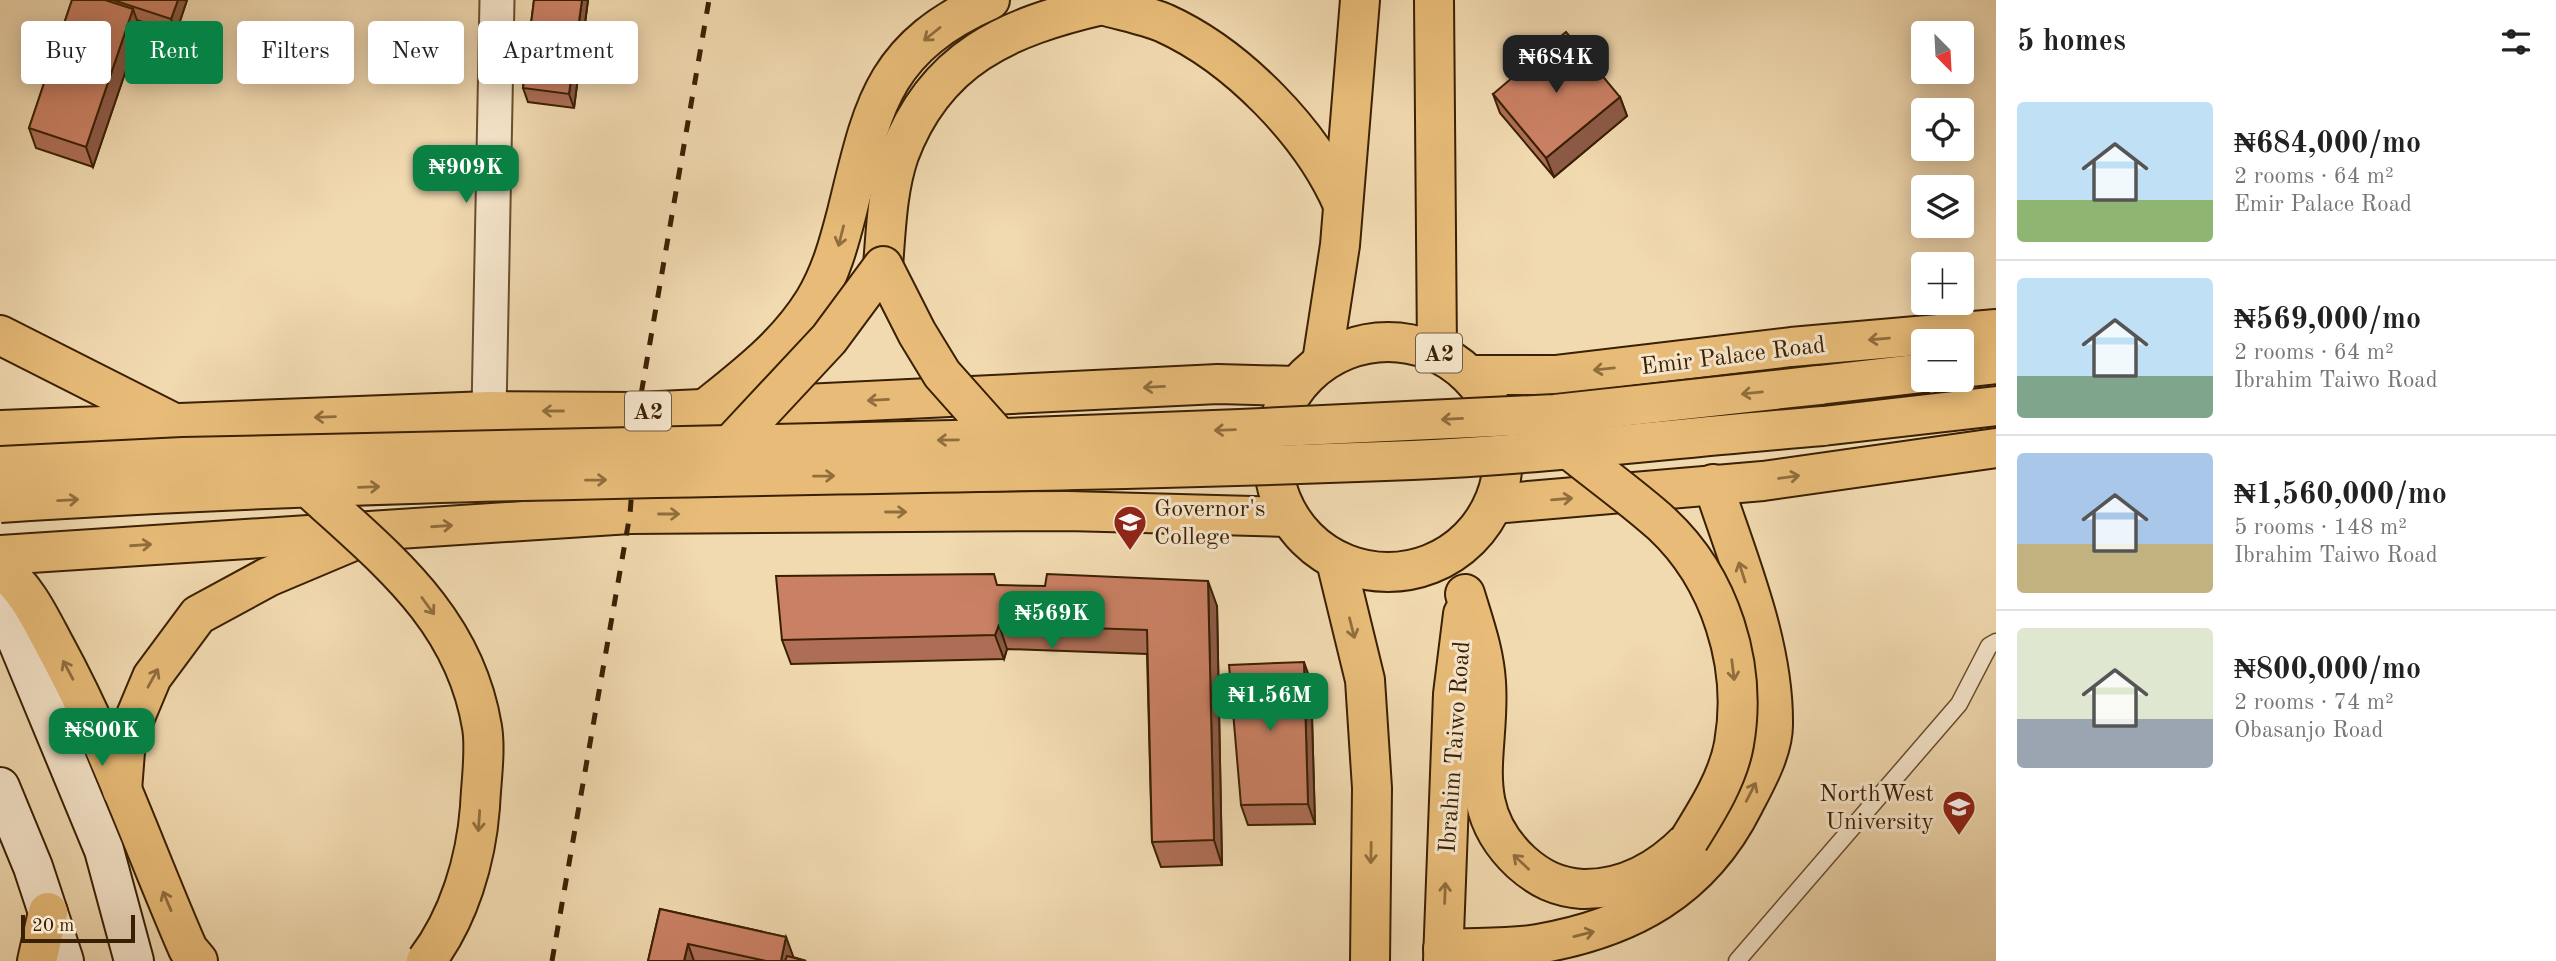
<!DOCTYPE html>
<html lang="en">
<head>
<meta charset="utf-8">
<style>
	body { margin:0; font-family:"Old Standard TT",serif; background:#f2f2f2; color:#222; height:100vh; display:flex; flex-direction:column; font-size:26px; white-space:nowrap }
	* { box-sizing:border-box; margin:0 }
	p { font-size:23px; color:#767676 }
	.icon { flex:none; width:38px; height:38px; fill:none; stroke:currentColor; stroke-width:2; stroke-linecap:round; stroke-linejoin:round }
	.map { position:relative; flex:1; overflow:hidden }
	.side { display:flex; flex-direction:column; background:#fff; width:560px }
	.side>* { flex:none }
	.banner { position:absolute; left:21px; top:21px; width:665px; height:63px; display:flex; gap:14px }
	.needle { width:46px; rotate:156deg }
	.tools { position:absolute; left:1911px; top:21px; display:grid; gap:14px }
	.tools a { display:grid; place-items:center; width:63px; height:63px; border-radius:7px; background:#fff; box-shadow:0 4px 18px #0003; font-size:35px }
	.scale { position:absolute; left:21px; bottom:18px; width:114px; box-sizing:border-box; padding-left:7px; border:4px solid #3a2003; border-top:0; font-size:19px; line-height:24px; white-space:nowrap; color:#3a2003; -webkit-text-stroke:5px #f6e6cc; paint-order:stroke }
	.price { position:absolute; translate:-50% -60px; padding:0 16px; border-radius:14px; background:#0b8043; color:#fff; font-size:23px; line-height:46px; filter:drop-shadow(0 2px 4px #0008) }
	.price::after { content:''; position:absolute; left:50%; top:42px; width:21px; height:16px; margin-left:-10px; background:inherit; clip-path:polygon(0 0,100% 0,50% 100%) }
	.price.on { background:#222; color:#fff }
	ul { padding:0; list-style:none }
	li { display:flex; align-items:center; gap:21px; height:175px; padding:0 21px }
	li+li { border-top:2px solid #e0e0e0 }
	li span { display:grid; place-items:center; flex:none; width:196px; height:140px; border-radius:7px; color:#555 }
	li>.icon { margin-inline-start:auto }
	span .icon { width:84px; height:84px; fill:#fffc; stroke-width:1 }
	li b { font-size:30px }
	h2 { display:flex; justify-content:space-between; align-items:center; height:84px; padding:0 21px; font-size:30px }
	.pill { padding:0 24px; border-radius:7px; background:#fff; box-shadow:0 4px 18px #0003; font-size:24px; line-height:63px }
	.pill.on { background:#0b8043; color:#fff }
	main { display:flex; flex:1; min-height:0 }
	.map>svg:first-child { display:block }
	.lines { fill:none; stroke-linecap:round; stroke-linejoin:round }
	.lane-casing { stroke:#684e2e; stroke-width:19 }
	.street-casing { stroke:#684e2e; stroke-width:37 }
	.secondary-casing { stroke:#3a2003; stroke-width:42 }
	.primary-casing { stroke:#3a2003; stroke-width:42 }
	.highway-casing { stroke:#3a2003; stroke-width:42 }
	.lane { stroke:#f6e6cc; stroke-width:16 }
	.street { stroke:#f6e6cc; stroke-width:33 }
	.secondary { stroke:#f6e6cc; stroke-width:38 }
	.primary { stroke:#e8bc78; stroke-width:38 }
	.highway { stroke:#e8bc78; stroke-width:38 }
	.rail { stroke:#3a2003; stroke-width:5; stroke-dasharray:12 12; stroke-linecap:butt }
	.primary-bridge-casing { stroke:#3a2003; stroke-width:42; stroke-linecap:butt }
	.highway-bridge-casing { stroke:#3a2003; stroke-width:42; stroke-linecap:butt }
	.primary-bridge { stroke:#e8bc78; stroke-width:38 }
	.highway-bridge { stroke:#e8bc78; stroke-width:38 }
	.wall { fill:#ae6e56; stroke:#3a2003; stroke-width:2 }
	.shaded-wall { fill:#8d5a46; stroke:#3a2003; stroke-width:2 }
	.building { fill:#ca8064; stroke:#3a2003; stroke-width:2 }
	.oneway { stroke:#916e3e }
	.labels { text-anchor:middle; stroke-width:6; stroke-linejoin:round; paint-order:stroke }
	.shield { fill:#f6e6cc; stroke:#725b3f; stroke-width:2 }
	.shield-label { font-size:23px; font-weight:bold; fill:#3a2003 }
	.street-label { font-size:24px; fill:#3a2003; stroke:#f6e6cc }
	.poi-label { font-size:24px; fill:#3a2003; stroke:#f6e6cc; text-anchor:start }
</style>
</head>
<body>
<main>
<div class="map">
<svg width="1996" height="961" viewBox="0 0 1996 961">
	<rect width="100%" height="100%" fill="#f1d9b0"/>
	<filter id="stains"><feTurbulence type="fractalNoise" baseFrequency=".00286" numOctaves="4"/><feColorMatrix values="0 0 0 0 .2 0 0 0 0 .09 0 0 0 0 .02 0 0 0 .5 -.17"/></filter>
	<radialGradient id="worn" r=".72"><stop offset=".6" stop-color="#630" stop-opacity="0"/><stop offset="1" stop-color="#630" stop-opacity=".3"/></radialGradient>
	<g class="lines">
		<defs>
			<polyline id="lane" points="1737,961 1959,704 1989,646 1996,642"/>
			<polyline id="street" points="489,411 497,0"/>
			<g id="secondary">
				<polyline points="0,599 104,850 134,961"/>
				<polyline points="0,787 33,867 64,961"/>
			</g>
			<g id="primary">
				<polyline points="1434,0 1437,351"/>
				<path d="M 1102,5 C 1122,11 1145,15 1164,23 C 1237,56 1312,133 1343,205"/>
				<path d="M 883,266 C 886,230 887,190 899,155 C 935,58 1007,27 1102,5 L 1109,0"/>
				<polyline points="1322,362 1340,245 1360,0"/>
				<polyline points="1962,368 1996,364"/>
				<polyline points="1470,375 1555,375 1791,347 1996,329"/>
				<polyline points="1819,385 1923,373"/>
				<polyline points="1823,426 1996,406"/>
				<polyline points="1494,504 1763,481 1996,448"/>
				<path d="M 0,568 C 26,587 40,618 55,646 C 108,743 144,848 188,949 L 198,961"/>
				<polyline points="37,961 48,912"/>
			</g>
			<g id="highway">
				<polyline points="0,335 172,422"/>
				<circle cx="1388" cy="457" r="115"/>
				<path d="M 705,409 C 746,376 786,346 814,301 C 831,273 839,243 847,212 C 873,106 882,48 990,0"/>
				<polyline points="0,430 489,411 638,412 1218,384 1296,386"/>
				<polyline points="0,555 630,514 1068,511 1287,517"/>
				<polyline points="1336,561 1365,680 1372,788 1370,961"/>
				<path d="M 1465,594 C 1474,624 1484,651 1486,682 C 1491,750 1461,806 1521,862 C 1540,879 1557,887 1582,889 C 1625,890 1660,870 1689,840"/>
				<polyline points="122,790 126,739 152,677 198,615 268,577 351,542"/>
				<path d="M 1443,949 C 1474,947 1508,949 1538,944 C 1630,928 1701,890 1744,804 C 1756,781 1773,751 1773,725 C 1774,643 1738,561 1713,484"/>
				<polyline points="1443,961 1453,694 1463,614"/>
			</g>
		</defs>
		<use href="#lane" class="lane-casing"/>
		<use href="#street" class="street-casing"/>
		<use href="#secondary" class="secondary-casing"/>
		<use href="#primary" class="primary-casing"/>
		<use href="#highway" class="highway-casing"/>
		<use href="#lane" class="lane"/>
		<use href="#street" class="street"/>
		<use href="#secondary" class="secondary"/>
		<use href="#primary" class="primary"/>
		<use href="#highway" class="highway"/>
		<polyline class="rail" points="552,961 630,514 638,412 709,0"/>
		<defs>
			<g id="primary-bridge">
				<polyline points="731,444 829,339 883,266 917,333 942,374 999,438"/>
				<polyline points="0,466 183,457 953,440 1240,429 1555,414 1819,385"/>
				<path d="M 311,490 C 386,559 464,618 482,727 C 486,751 481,782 480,807 C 476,860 459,918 426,961"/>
				<path d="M 0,503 C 470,472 941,479 1412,460 C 1549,454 1686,437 1823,426"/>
			</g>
			<path id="highway-bridge" d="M 1566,447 C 1598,473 1632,497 1662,524 C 1720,578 1748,665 1734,744 C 1728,778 1707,811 1689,840"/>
		</defs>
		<use href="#primary-bridge" class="primary-bridge-casing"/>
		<use href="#highway-bridge" class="highway-bridge-casing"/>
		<use href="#primary-bridge" class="primary-bridge"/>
		<use href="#highway-bridge" class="highway-bridge"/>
	</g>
	<g class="wall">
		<polygon points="72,0 187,0 176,33 137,20 140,29 93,167 36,148 29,128"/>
		<polygon points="534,0 588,0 574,108 528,102 523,88"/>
		<polygon points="1493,94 1620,97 1627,116 1554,177 1500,113"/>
		<polygon points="998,585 1217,606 1222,865 1161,867 1152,842 1147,654 1007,649 1004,659 791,664 782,640"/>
		<polygon points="1311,682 1315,824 1248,825 1241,805"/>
		<polygon points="660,909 786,937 793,957 806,961 648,961"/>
	</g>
	<g class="shaded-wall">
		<polygon points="178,0 187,0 176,33 171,19"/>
		<polygon points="582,0 588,0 574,108 569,94"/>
		<polygon points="133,9 140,29 93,167 86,147"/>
		<polygon points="1620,97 1627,116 1554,177 1546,158"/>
		<polygon points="1208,581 1217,606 1222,865 1214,840"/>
		<polygon points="999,625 1007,649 1004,659 995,635"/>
		<polygon points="1304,662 1311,682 1315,824 1308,804"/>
		<polygon points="786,937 793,956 792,961 781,961"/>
		<polygon points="688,944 694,961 684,961"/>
	</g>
	<g class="building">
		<polygon points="72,0 105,0 133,9 86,147 29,128"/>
		<polygon points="113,0 178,0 171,19"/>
		<polygon points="534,0 582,0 569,94 523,88"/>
		<polygon points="1566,32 1620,97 1546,158 1493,94"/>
		<polygon points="994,574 997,585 1045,586 1047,574 1208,581 1214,840 1152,842 1147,630 999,625 995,635 782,640 776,576"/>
		<polygon points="1304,662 1308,804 1241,805 1229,665"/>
		<polygon points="660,909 786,937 781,961 766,961 688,944 684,961 648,961"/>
		<polygon points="787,956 806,961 785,961"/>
	</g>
	<defs><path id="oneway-shaft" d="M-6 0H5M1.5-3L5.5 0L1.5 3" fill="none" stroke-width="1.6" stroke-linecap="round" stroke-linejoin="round" transform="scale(1.75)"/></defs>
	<g class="oneway">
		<use href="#oneway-shaft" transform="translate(932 34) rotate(141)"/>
		<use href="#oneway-shaft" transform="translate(841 236) rotate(104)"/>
		<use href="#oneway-shaft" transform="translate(1879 339) rotate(175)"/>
		<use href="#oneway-shaft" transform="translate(1604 369) rotate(174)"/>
		<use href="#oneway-shaft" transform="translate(1154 387) rotate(177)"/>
		<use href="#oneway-shaft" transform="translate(1752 393) rotate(174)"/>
		<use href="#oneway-shaft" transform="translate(878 400) rotate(177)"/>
		<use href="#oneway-shaft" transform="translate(553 411) rotate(-180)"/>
		<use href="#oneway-shaft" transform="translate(325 417) rotate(178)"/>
		<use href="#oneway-shaft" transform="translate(1452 419) rotate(177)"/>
		<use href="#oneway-shaft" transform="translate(1225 430) rotate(178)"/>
		<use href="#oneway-shaft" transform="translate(948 440) rotate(179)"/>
		<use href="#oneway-shaft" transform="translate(824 476) rotate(-1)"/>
		<use href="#oneway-shaft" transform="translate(1789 477) rotate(-8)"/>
		<use href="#oneway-shaft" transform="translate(596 480) rotate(-1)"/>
		<use href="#oneway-shaft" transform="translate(369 487) rotate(-2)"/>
		<use href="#oneway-shaft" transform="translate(1562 499) rotate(-5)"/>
		<use href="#oneway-shaft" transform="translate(68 500) rotate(-3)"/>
		<use href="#oneway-shaft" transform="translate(896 512)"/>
		<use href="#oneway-shaft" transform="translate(669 514)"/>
		<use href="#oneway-shaft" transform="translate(442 526) rotate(-4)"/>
		<use href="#oneway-shaft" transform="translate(141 545) rotate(-4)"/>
		<use href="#oneway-shaft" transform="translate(1742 572) rotate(-108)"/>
		<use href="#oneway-shaft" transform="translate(428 606) rotate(54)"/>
		<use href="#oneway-shaft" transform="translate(1352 628) rotate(76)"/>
		<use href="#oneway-shaft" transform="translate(68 670) rotate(-118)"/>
		<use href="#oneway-shaft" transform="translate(1733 670) rotate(83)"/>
		<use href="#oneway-shaft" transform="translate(153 678) rotate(-61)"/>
		<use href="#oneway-shaft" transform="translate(1751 792) rotate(-63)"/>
		<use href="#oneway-shaft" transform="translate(479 821) rotate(94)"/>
		<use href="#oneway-shaft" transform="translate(1371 853) rotate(91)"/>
		<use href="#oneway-shaft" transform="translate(1521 862) rotate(-137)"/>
		<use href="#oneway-shaft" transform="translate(1445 893) rotate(-88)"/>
		<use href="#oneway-shaft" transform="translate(167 901) rotate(-113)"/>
		<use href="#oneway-shaft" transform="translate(1584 934) rotate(-14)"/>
	</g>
	<defs>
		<symbol id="school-pin" viewBox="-11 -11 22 30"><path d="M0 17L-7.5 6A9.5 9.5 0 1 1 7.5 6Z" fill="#8f2418" stroke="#f6e6cc"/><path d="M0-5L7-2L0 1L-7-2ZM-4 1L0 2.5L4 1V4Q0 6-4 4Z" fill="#fff"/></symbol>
		<symbol id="university-pin" viewBox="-11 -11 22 30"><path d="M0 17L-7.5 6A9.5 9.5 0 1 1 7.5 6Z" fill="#8f2418" stroke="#f6e6cc"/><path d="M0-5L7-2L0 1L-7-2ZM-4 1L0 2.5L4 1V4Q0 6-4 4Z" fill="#fff"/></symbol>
	</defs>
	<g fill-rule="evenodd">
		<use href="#school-pin" x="1111" y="503" width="38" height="52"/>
		<use href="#university-pin" x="1940" y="788" width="38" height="52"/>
	</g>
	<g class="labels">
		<g class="shield">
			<rect x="1416" y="333.5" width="46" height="39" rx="5"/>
			<rect x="625" y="391.5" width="46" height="39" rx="5"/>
		</g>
		<g class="shield-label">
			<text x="1439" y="361">A2</text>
			<text x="648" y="419">A2</text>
		</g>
		<g class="street-label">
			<text transform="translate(1733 355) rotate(-7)" y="8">Emir Palace Road</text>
			<text transform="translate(1454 747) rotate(-86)" y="8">Ibrahim Taiwo Road</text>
		</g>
		<g class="poi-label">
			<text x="1154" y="516">Governor's<tspan x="1154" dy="28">College</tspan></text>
			<text x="1934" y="801" text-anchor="end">NorthWest<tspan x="1934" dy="28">University</tspan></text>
		</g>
	</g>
	<rect width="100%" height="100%" filter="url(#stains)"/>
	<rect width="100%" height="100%" fill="url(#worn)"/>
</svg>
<div class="tools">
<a><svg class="needle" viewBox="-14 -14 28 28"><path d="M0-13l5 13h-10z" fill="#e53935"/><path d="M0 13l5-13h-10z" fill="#767676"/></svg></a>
<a><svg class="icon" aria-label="locate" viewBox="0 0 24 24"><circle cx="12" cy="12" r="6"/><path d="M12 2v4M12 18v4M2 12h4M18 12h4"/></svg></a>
<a><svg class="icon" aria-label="layers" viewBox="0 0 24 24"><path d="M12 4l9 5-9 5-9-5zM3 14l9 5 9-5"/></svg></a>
<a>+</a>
<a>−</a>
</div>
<div class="scale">20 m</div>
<b class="price on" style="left:1556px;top:95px">₦684K</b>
<b class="price" style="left:466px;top:205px">₦909K</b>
<b class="price" style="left:1052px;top:651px">₦569K</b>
<b class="price" style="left:1270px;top:733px">₦1.56M</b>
<b class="price" style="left:102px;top:768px">₦800K</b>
<div class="banner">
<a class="pill">Buy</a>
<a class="pill on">Rent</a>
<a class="pill">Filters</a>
<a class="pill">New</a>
<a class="pill">Apartment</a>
</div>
</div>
<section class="side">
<h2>5 homes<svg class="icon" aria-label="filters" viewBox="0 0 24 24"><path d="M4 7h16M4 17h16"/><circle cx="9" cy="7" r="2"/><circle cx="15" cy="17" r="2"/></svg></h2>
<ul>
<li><span style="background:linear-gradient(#bfe0f5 70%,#8fb573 0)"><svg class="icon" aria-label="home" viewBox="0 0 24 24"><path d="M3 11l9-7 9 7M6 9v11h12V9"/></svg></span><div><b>₦684,000/mo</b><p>2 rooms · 64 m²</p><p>Emir Palace Road</p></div></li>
<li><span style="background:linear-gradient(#bfe0f5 70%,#7fa58c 0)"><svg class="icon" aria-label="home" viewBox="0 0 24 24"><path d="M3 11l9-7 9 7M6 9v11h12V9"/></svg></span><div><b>₦569,000/mo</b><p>2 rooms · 64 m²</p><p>Ibrahim Taiwo Road</p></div></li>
<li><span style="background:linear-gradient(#a9c7e8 65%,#c2b280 0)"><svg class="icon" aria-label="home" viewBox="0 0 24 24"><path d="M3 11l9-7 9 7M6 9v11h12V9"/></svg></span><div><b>₦1,560,000/mo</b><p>5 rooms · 148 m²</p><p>Ibrahim Taiwo Road</p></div></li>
<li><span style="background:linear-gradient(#dfe7d0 65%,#9aa5b1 0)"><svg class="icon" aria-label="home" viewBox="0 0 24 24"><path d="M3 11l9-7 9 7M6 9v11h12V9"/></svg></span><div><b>₦800,000/mo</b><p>2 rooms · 74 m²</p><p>Obasanjo Road</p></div></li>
</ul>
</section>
</main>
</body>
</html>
